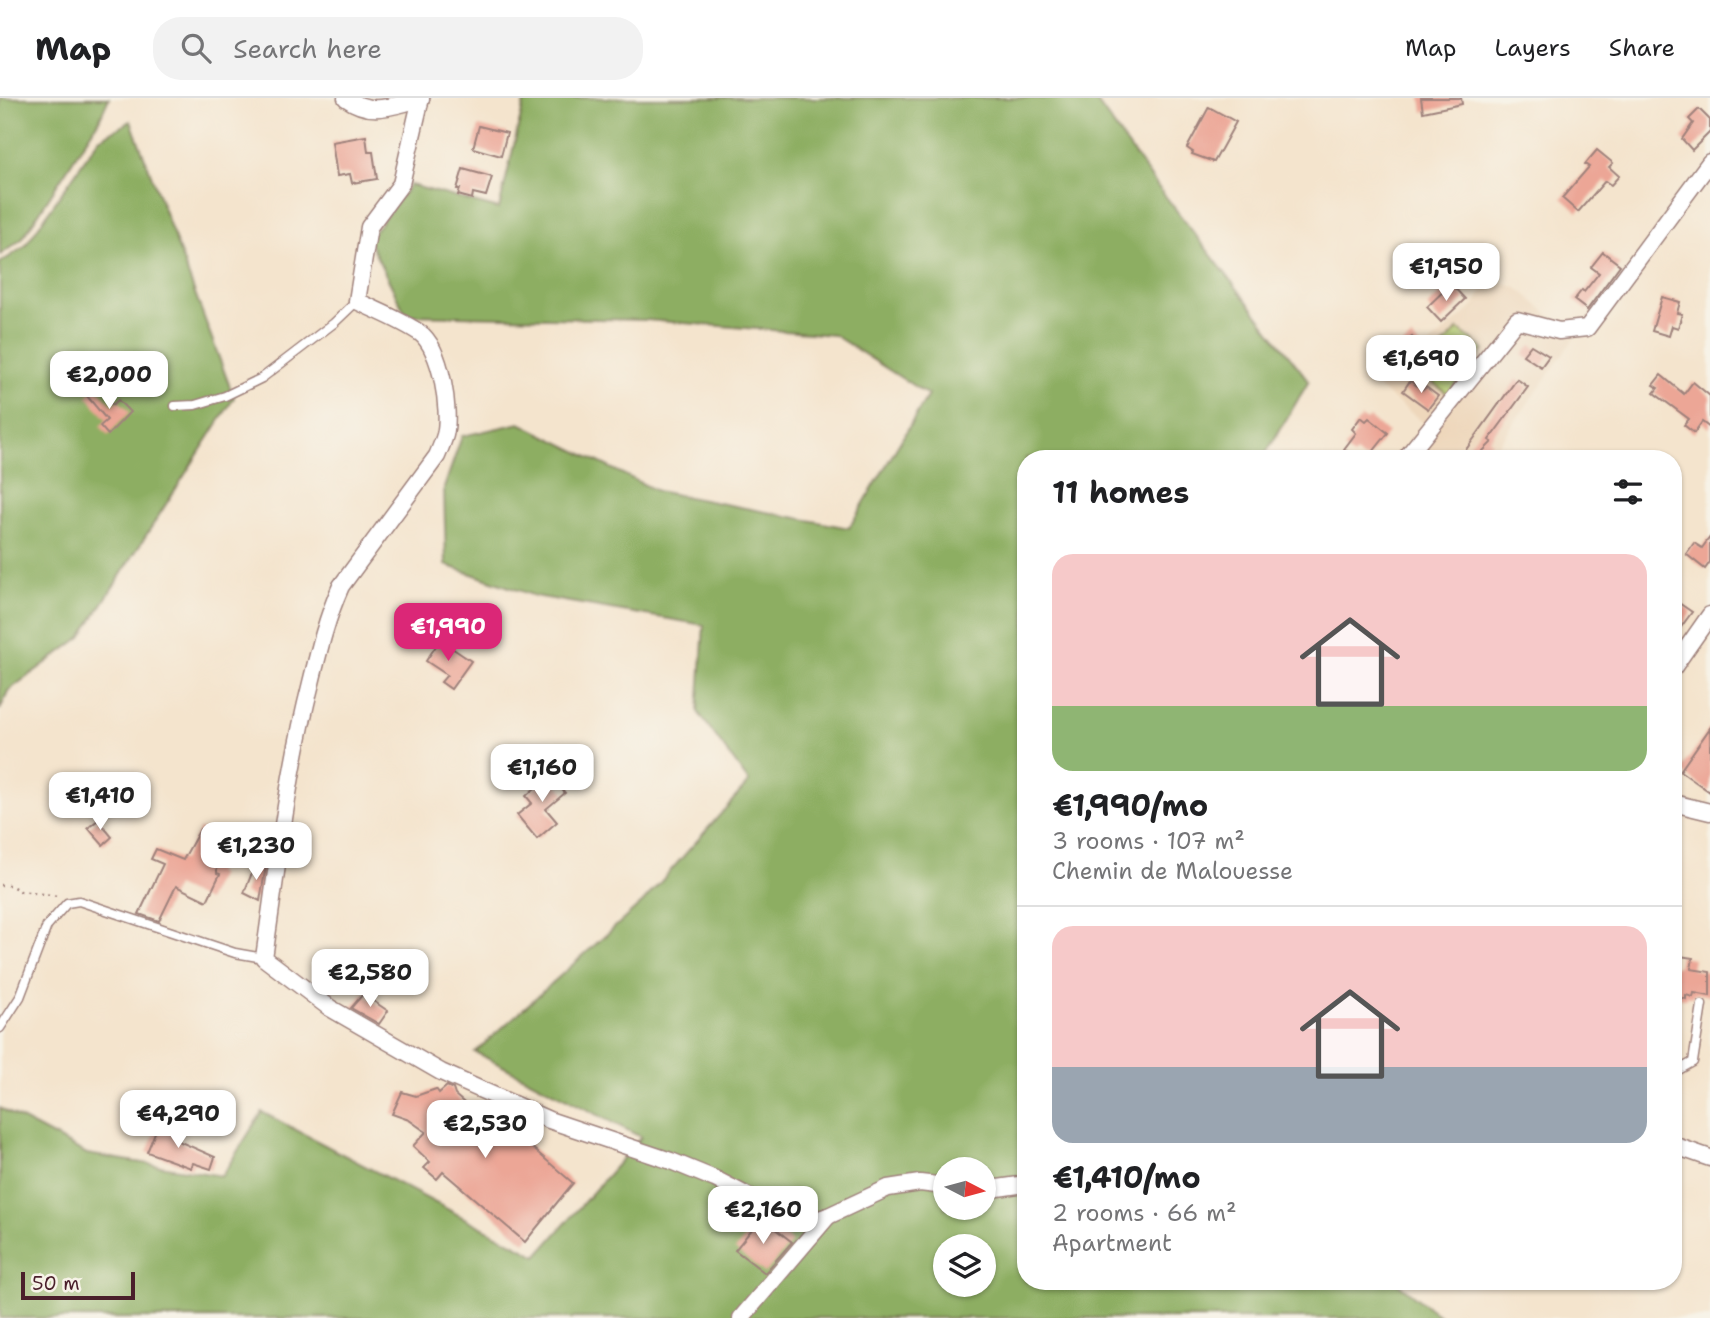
<!DOCTYPE html>
<html lang="en">
<head>
<meta charset="utf-8">
<style>
	body { margin:0; font-family:"Shantell Sans",sans-serif; background:#f2f2f2; color:#202124; height:100vh; display:flex; flex-direction:column; font-size:26px; white-space:nowrap }
	* { box-sizing:border-box; margin:0 }
	p { font-size:23px; color:#757577 }
	.icon { flex:none; width:38px; height:38px; fill:none; stroke:currentColor; stroke-width:2; stroke-linecap:round; stroke-linejoin:round }
	.map { position:relative; flex:1; overflow:hidden }
	.drawer { position:absolute; left:1017px; top:352px; width:665px; height:840px; display:flex; flex-direction:column; background:#fff; border-radius:28px; box-shadow:0 2px 5px #0004 }
	.drawer>* { flex:none }
	.needle { width:46px; rotate:96deg }
	.fabs { position:absolute; left:933px; top:1059px; display:grid; gap:14px }
	.fabs a { display:grid; place-items:center; width:63px; height:63px; border-radius:50%; background:#fff; box-shadow:0 2px 5px #0004; font-size:35px }
	.scale { position:absolute; left:21px; bottom:18px; width:114px; box-sizing:border-box; padding-left:7px; border:4px solid #4a1f2b; border-top:0; font-size:19px; line-height:24px; white-space:nowrap; color:#4a1f2b; -webkit-text-stroke:5px #f7f3e8; paint-order:stroke }
	.price { position:absolute; translate:-50% -60px; padding:0 16px; border-radius:14px; background:#fff; color:#222; font-size:23px; line-height:46px; filter:drop-shadow(0 2px 4px #0008) }
	.price::after { content:''; position:absolute; left:50%; top:42px; width:21px; height:16px; margin-left:-10px; background:inherit; clip-path:polygon(0 0,100% 0,50% 100%) }
	.price.on { background:#db2777; color:#fff }
	ul { padding:0; list-style:none }
	li { display:grid; align-content:center; gap:14px; height:371px; padding:0 35px }
	li+li { border-top:2px solid #e0e0e0 }
	li span { display:grid; place-items:center; height:217px; border-radius:21px; color:#555 }
	li>.icon { margin-inline-start:auto }
	span .icon { width:126px; height:126px; fill:#fffc; stroke-width:1 }
	li b { font-size:30px }
	h2 { display:flex; justify-content:space-between; align-items:center; height:84px; padding:0 35px; font-size:30px }
	header { display:flex; align-items:center; gap:42px; box-sizing:border-box; height:98px; padding:0 35px; background:#fff; border-bottom:2px solid #e0e0e0 }
	header strong { font-size:33px }
	nav { display:flex; gap:38px; margin-inline-start:auto; font-size:24px }
	.search { width:490px; height:63px; background:#f2f2f2; display:flex; align-items:center; gap:18px; box-sizing:border-box; padding:0 24px; border-radius:28px; color:#757577; font-size:26px }
	.map>svg:first-child { display:block }
	.built { fill:#eed7bb }
	.green { fill:#b2ca70; stroke:#7e744e; stroke-width:2 }
	.forest { fill:#8dae62; stroke:#6c6646; stroke-width:2; fill-rule:evenodd }
	.building { fill:#eca696 }
	.lines { fill:none; stroke-linecap:round; stroke-linejoin:round }
	.service-casing { stroke:#9f827c; stroke-width:11 }
	.minor-casing { stroke:#9f827c; stroke-width:19 }
	.path { stroke:#9f827c; stroke-width:2.5; stroke-dasharray:2 5; stroke-linecap:butt }
	.service { stroke:#fff; stroke-width:8 }
	.minor { stroke:#fff; stroke-width:16 }
</style>
</head>
<body>
<header>
<strong>Map</strong>
<div class="search"><svg class="icon" aria-label="search" viewBox="0 0 24 24"><circle cx="10" cy="10" r="6"/><path d="M15 15l6 6"/></svg>Search here</div>
<nav><a>Map</a><a>Layers</a><a>Share</a></nav>
</header>
<div class="map">
<svg width="1710" height="1220" viewBox="0 0 1710 1220">
	<rect width="100%" height="100%" fill="#f7f3e8"/>
	<filter id="ink" filterUnits="userSpaceOnUse"><feTurbulence type="fractalNoise" baseFrequency=".0143" numOctaves="2"/><feDisplacementMap in="SourceGraphic" scale="14" xChannelSelector="R" yChannelSelector="G"/><feConvolveMatrix kernelMatrix="1 2 1 2 8 2 1 2 1" color-interpolation-filters="sRGB"/></filter>
	<filter id="wash" filterUnits="userSpaceOnUse"><feTurbulence type="fractalNoise" baseFrequency=".00686" numOctaves="4" result="noise"/><feDisplacementMap in="SourceGraphic" scale="28" xChannelSelector="R" yChannelSelector="G"/><feGaussianBlur stdDeviation="1.57" result="paint"/><feColorMatrix in="noise" values="0 0 0 0 0 0 0 0 0 0 0 0 0 0 0 0 0 1.4 0 .05"/><feComposite in="paint" operator="in"/></filter>
	<g filter="url(#wash)">
		<rect width="100%" height="100%" fill="#f4e4cd"/>
		<polygon class="built" points="1489,179 1519,191 1575,239 1489,360 1438,360 1417,341 1428,328 1379,290 1475,207"/>
		<polygon class="green" points="1458,231 1484,252 1448,296 1419,274"/>
		<g class="forest">
			<polygon points="0,0 109,0 99,22 22,141 0,157"/>
			<path d="M 525,0 L 1094,0 L 1152,81 L 1309,283 L 1263,360 L 1026,360 L 1026,1183 L 1395,1183 L 1442,1220 L 0,1220 L 0,1010 L 87,1056 L 222,1078 L 262,1014 L 537,1158 L 641,1039 L 475,954 L 643,804 L 749,684 L 698,614 L 704,527 L 535,498 L 446,467 L 444,390 L 462,338 L 520,325 L 657,393 L 849,430 L 928,297 L 834,237 L 646,222 L 406,217 L 368,141 L 410,87 L 499,111 ZM 945,1071 L 984,1071 L 984,1110 L 945,1110 ZM 945,1148 L 984,1148 L 984,1186 L 945,1186 Z"/>
			<polygon points="131,23 234,300 81,539 8,593 0,612 0,165 25,148 99,41"/>
		</g>
		<g id="blocks">
			<g class="building">
				<polygon points="1421,0 1461,0 1462,6 1423,14"/>
				<polygon points="1209,9 1236,24 1214,64 1192,56 1193,54 1187,50"/>
				<polygon points="1699,11 1710,22 1710,34 1692,52 1682,41 1693,25 1689,21"/>
				<polygon points="479,28 507,35 501,58 473,50"/>
				<polygon points="366,38 368,54 373,54 377,81 352,85 350,76 337,78 332,44"/>
				<polygon points="1597,52 1613,65 1609,69 1619,78 1611,87 1605,83 1578,114 1562,100 1589,69 1585,66"/>
				<polygon points="463,71 492,79 486,98 473,95 472,101 458,97 460,91 457,91"/>
				<polygon points="1603,154 1620,167 1587,212 1574,202 1582,192 1584,194 1599,175 1591,169"/>
				<polygon points="1451,186 1465,201 1441,224 1427,209"/>
				<polygon points="1662,199 1680,204 1677,215 1682,216 1678,230 1672,228 1669,238 1652,233"/>
				<polygon points="1412,239 1420,249 1395,271 1386,261"/>
				<polygon points="1531,247 1549,258 1541,269 1523,257"/>
				<polygon points="1661,277 1684,296 1693,284 1710,298 1710,330 1702,324 1694,335 1684,327 1689,321 1654,295 1658,290 1653,287"/>
				<polygon points="1517,281 1528,289 1489,342 1492,344 1476,360 1460,360"/>
				<polygon points="1410,283 1423,292 1426,289 1438,298 1428,311 1403,293"/>
				<polygon points="96,290 113,307 118,302 130,314 108,337 100,328 107,322 87,298"/>
				<polygon points="1361,319 1366,323 1369,320 1388,335 1368,360 1362,360 1356,355 1353,358 1344,351 1356,335 1352,331"/>
				<polygon points="1710,439 1710,464 1705,471 1686,456 1694,445 1702,450"/>
				<polygon points="1673,501 1692,514 1673,540"/>
				<polygon points="440,542 471,563 451,591 441,584 447,577 426,563"/>
				<polygon points="1710,630 1710,694 1680,673"/>
				<polygon points="549,666 559,679 555,683 565,695 546,711 557,724 537,741 517,717 532,705 526,698 545,681 539,674"/>
				<polygon points="98,722 112,739 103,747 88,730"/>
				<polygon points="200,731 230,747 217,771 217,775 220,776 207,803 176,788 159,823 139,816 163,766 151,761 156,751 183,762"/>
				<polygon points="256,765 266,768 260,803 244,795"/>
				<polygon points="1680,858 1693,860 1691,871 1710,874 1710,898 1694,895 1693,899 1686,897 1686,901 1673,898 1673,868 1678,868"/>
				<polygon points="363,896 388,913 379,926 351,910"/>
				<polygon points="447,988 453,991 455,997 493,1030 502,1020 512,1027 509,1030 573,1085 525,1144 443,1074 437,1081 424,1070 430,1064 413,1048 426,1034 409,1022 392,1016 402,994 416,998 436,991 439,995"/>
				<polygon points="158,1027 178,1035 176,1042 215,1059 211,1071 193,1065 191,1070 147,1054"/>
				<polygon points="761,1120 792,1144 765,1175 735,1152"/>
			</g>
		</g>
	</g>
	<g filter="url(#ink)">
		<use href="#blocks" fill-opacity="0" stroke="#9f827c" stroke-width="2"/>
		<g class="lines">
			<defs>
				<g id="service">
					<polyline points="175,308 195,307 225,298 262,280 334,225 357,203"/>
					<polyline points="0,930 20,899 47,828 67,805 79,803 235,855 264,860"/>
					<polyline points="1673,975 1693,964 1702,907"/>
				</g>
				<g id="minor">
					<path d="M 346,0 C 372,19 393,7 421,1"/>
					<path d="M 421,0 L 401,86 L 369,129 L 357,203 C 377,213 401,222 420,235 C 441,250 451,313 445,337 C 443,344 440,351 437,358 L 341,488 C 327,519 319,552 311,585 C 288,675 277,768 264,860 L 330,910 L 441,974 L 549,1022 L 671,1063 L 715,1081 L 777,1113 L 816,1122 L 828,1118 L 888,1090 L 920,1085 L 945,1088"/>
					<polyline points="1406,360 1517,222 1559,233 1587,230 1710,64"/>
					<polyline points="1673,570 1710,517"/>
					<polyline points="1673,705 1710,714"/>
					<polyline points="1673,1047 1710,1060"/>
					<polyline points="984,1092 1026,1086"/>
					<polyline points="741,1220 828,1118"/>
				</g>
			</defs>
			<use href="#service" class="service-casing"/>
			<use href="#minor" class="minor-casing"/>
			<polyline class="path" points="0,787 10,787 20,793 58,798"/>
			<use href="#service" class="service"/>
			<use href="#minor" class="minor"/>
		</g>
	</g>
</svg>
<div class="fabs">
<a><svg class="needle" viewBox="-14 -14 28 28"><path d="M0-13l5 13h-10z" fill="#e53935"/><path d="M0 13l5-13h-10z" fill="#757577"/></svg></a>
<a><svg class="icon" aria-label="layers" viewBox="0 0 24 24"><path d="M12 4l9 5-9 5-9-5zM3 14l9 5 9-5"/></svg></a>
</div>
<div class="scale">50 m</div>
<b class="price" style="left:1446px;top:205px">€1,950</b>
<b class="price" style="left:1421px;top:297px">€1,690</b>
<b class="price" style="left:109px;top:313px">€2,000</b>
<b class="price on" style="left:448px;top:565px">€1,990</b>
<b class="price" style="left:542px;top:706px">€1,160</b>
<b class="price" style="left:100px;top:734px">€1,410</b>
<b class="price" style="left:256px;top:784px">€1,230</b>
<b class="price" style="left:370px;top:911px">€2,580</b>
<b class="price" style="left:178px;top:1052px">€4,290</b>
<b class="price" style="left:485px;top:1062px">€2,530</b>
<b class="price" style="left:763px;top:1148px">€2,160</b>
<section class="drawer">
<h2>11 homes<svg class="icon" aria-label="filters" viewBox="0 0 24 24"><path d="M4 7h16M4 17h16"/><circle cx="9" cy="7" r="2"/><circle cx="15" cy="17" r="2"/></svg></h2>
<ul>
<li><span style="background:linear-gradient(#f6c9c9 70%,#8fb573 0)"><svg class="icon" aria-label="home" viewBox="0 0 24 24"><path d="M3 11l9-7 9 7M6 9v11h12V9"/></svg></span><div><b>€1,990/mo</b><p>3 rooms · 107 m²</p><p>Chemin de Malouesse</p></div></li>
<li><span style="background:linear-gradient(#f6c9c9 65%,#9aa5b1 0)"><svg class="icon" aria-label="home" viewBox="0 0 24 24"><path d="M3 11l9-7 9 7M6 9v11h12V9"/></svg></span><div><b>€1,410/mo</b><p>2 rooms · 66 m²</p><p>Apartment</p></div></li>
</ul>
</section>
</div>
</body>
</html>
